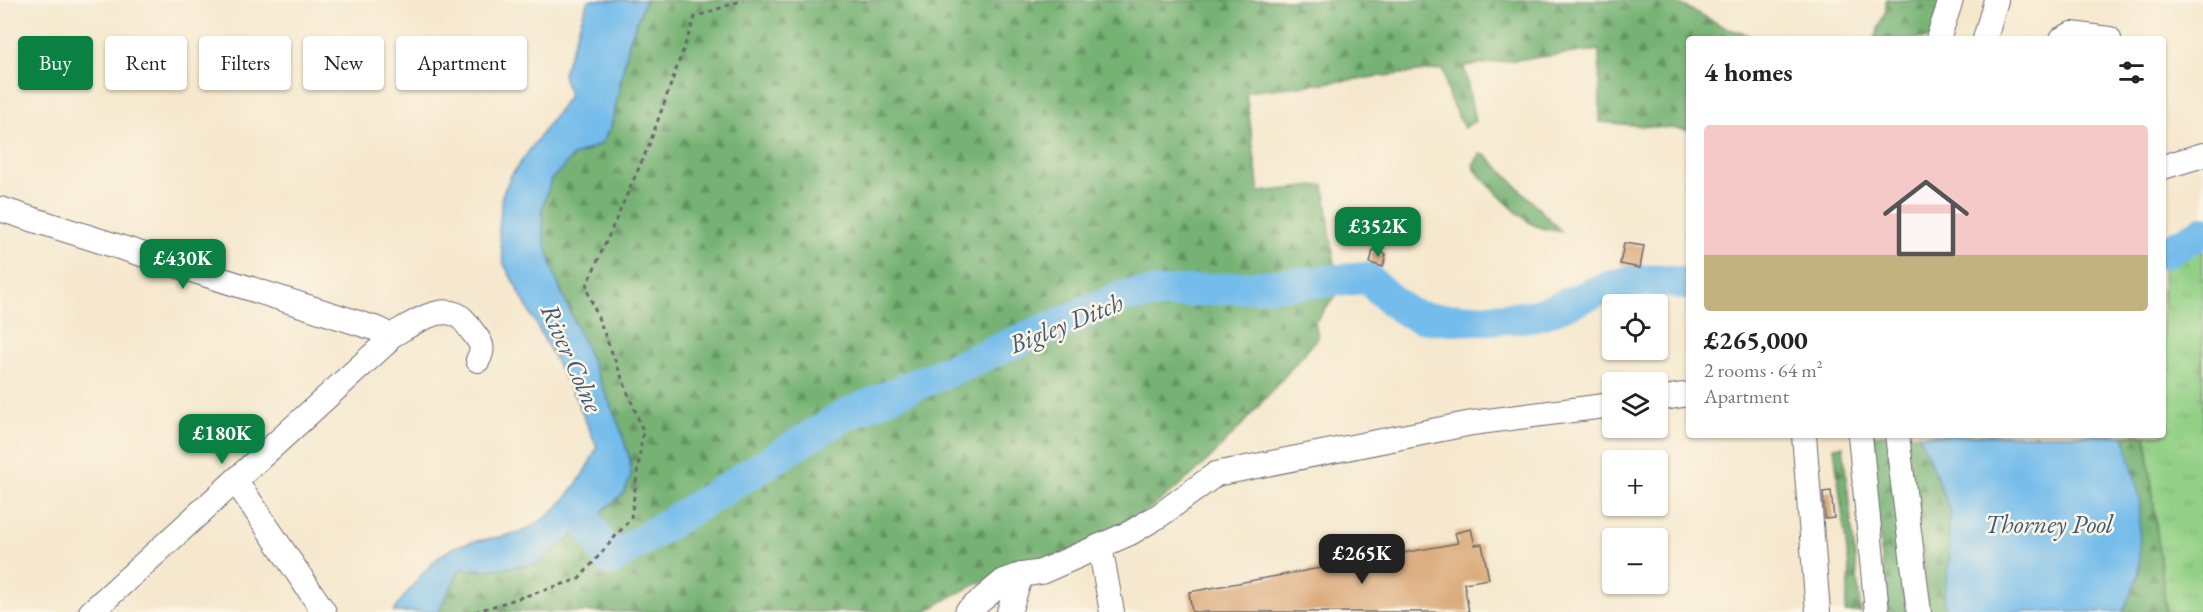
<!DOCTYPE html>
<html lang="en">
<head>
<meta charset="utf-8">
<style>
	body { margin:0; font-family:"EB Garamond",serif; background:#f6f6f6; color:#222; height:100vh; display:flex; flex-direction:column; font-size:22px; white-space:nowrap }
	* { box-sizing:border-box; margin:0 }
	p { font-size:20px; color:#767676 }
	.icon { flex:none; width:33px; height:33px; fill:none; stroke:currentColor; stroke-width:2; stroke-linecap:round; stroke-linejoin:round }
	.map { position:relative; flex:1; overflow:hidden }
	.sheet { position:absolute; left:1686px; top:36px; width:480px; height:402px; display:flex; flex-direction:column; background:#fff; border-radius:6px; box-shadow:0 2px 4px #0004 }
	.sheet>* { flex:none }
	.guide { position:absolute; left:18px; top:36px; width:570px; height:54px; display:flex; gap:12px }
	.fabs { position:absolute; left:1602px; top:294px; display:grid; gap:12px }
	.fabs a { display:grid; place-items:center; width:66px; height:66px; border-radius:6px; background:#fff; box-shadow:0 2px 4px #0004; font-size:30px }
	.price { position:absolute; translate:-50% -51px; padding:0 14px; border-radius:12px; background:#0b8043; color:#fff; font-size:20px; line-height:39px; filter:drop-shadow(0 2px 3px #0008) }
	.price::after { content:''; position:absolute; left:50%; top:36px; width:18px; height:14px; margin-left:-9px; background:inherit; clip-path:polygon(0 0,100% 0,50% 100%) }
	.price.on { background:#222; color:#fff }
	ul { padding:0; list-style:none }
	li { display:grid; align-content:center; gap:12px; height:318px; padding:0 18px }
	li span { display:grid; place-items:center; height:186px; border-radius:6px; color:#555 }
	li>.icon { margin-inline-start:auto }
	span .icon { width:108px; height:108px; fill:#fffc; stroke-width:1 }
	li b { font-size:26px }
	h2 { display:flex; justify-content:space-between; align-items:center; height:72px; padding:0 18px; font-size:26px }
	.pill { padding:0 21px; border-radius:6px; background:#fff; box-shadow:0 2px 4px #0004; font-size:21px; line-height:54px }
	.pill.on { background:#0b8043; color:#fff }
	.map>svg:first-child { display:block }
	.grass { fill:url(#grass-tufts); stroke:#5a7960; stroke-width:1.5 }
	.forest { fill:url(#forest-firs); stroke:#4c6a57; stroke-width:1.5 }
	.water { fill:#73bceb; stroke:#4a6f93; stroke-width:1.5 }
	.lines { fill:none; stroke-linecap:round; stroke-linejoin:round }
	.river { stroke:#73bceb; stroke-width:32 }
	.building { fill:#dbab7c }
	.minor-casing { stroke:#6c676e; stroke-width:26 }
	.path { stroke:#6c676e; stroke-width:3; stroke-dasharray:4.5 4.5; stroke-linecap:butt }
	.minor { stroke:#fff; stroke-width:24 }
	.labels { text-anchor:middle; stroke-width:5; stroke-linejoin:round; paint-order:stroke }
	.water-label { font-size:26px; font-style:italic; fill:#3e5879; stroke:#fcf5e5 }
</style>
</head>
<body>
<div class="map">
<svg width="2203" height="612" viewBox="0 0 2203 612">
	<defs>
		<pattern id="grass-tufts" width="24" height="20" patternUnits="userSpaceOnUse" patternTransform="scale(1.5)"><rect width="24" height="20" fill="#93d086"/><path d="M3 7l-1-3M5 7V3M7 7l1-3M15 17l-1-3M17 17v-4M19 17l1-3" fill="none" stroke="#7eb275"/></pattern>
		<pattern id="forest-firs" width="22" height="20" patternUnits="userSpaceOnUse" patternTransform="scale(1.5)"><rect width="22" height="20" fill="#76b273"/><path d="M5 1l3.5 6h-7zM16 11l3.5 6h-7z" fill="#609060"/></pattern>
	</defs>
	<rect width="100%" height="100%" fill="#fcf5e5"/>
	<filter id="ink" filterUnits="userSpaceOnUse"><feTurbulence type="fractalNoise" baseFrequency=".0167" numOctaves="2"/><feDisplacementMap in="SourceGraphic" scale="12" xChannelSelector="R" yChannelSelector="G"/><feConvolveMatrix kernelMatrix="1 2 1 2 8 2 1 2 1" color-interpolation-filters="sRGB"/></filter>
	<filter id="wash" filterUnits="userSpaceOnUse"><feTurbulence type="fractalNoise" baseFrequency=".008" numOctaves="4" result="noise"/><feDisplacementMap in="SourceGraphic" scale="24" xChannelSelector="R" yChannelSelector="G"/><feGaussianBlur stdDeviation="1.35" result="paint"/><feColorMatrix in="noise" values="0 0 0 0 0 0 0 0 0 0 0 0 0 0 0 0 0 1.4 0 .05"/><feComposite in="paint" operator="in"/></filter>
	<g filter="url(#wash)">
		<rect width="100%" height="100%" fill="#f5e8ce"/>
		<polygon class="grass" points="2203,237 2203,612 2166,612 2146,435 2163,435 2163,258"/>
		<g class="forest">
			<polygon points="645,0 1672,0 1726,28 1761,39 1689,39 1689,130 1600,122 1599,50 1464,66 1475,121 1464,128 1449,98 1443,69 1246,92 1259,192 1324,185 1336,275 1124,291 842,410 611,557 591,520 624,493 630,460 619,425 555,277 544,238 542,209 550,180 573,156 588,151 611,127 629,42"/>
			<polygon points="1886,0 1944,0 1932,39 1874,39 1886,10"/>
			<path d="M 1480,154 L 1487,156 L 1562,232 C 1553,230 1542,229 1534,225 C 1523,220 1476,175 1473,165 Z"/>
			<path d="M 1339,292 L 1315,322 L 1318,338 C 1250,414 1189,498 1093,541 C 1037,566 977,576 926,612 L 438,612 L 460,569 L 485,570 L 538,564 L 582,527 L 607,568 L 846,421 L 1122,301 Z"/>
			<polygon points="1872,435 1889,435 1914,612 1888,612 1869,443"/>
			<path d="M 1905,435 L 1919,435 L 1951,512 C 1945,529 1951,547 1949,565 C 1947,586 1941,589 1946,612 L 1929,612 Z"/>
			<polygon points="2124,435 2146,435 2166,612 2123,612 2139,573"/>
			<polygon points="1843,446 1861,612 1845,612 1850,575 1834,447"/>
		</g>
		<g class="water">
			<path d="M 588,0 L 645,0 L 629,42 L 611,127 L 601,144 L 573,156 L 551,180 L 542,209 L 544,238 L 555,277 L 619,425 L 630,460 L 631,476 L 624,493 L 538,564 L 485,570 L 460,569 L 438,612 L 393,612 C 404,596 431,560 448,551 C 464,541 487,540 505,536 C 551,527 579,487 597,447 L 576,399 L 504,264 L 499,232 L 502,196 L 510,177 L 569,96 L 563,74 Z"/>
			<path d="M 1919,435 L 2124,435 L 2140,499 L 2139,573 L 2123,612 L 1946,612 C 1941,589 1947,586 1949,565 C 1951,547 1945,529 1951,512 Z"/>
		</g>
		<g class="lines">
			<g class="river">
				<polyline points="2163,253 2203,232"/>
				<path d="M 579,508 L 610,560 L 845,415 L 1124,296 L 1367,278 C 1382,291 1398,310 1417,316 C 1434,322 1523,319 1540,314 C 1599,294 1622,270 1689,285"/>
			</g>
		</g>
		<g id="blocks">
			<g class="building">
				<polygon points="1624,243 1644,246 1640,268 1620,264"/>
				<polygon points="1373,250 1386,254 1383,267 1370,263"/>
				<polygon points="1831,491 1834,518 1825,519 1823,492"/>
				<polygon points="1471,529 1475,545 1482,544 1489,579 1464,583 1469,612 1192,612 1189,592 1458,543 1455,533"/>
			</g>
		</g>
	</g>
	<g filter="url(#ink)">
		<use href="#blocks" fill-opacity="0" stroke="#6c676e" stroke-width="1.5"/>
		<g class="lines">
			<defs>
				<g id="minor">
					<polyline points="1938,39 1951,0"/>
					<polyline points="1985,39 1996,0"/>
					<polyline points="2062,39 2072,34 2109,39"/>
					<polyline points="2163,167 2203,155"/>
					<polyline points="0,209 380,330 389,337 385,344 91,612"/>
					<path d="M 389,337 C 406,328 435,306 455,314 C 464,317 469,328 475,335 C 482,344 484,349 478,360"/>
					<polyline points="1658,399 1689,394"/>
					<polyline points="1804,435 1818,612"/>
					<polyline points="1860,435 1877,612"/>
					<polyline points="1897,435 1919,612"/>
					<polyline points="236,481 324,612"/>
					<polyline points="1100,546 1112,612"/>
					<polyline points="967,612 1004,581 1021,575"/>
					<polyline points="1009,612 1021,575 1041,572 1130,533 1160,515 1216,474 1472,423 1612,405"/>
				</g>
			</defs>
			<use href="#minor" class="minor-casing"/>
			<polyline class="path" points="475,612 579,579 631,518 643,431 586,287 649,145 695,17 743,0"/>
			<use href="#minor" class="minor"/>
		</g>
	</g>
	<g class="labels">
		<g class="water-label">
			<text transform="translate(1066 323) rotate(-22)" y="9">Bigley Ditch</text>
			<text transform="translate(572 358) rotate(66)" y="9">River Colne</text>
			<text x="2049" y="533">Thorney Pool</text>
		</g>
	</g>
</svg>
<div class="fabs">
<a><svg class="icon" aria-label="locate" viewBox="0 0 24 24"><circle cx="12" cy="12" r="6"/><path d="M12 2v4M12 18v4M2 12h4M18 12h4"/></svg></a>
<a><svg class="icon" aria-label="layers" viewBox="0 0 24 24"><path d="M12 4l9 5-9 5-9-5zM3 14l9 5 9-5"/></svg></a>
<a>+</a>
<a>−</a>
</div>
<b class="price" style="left:1378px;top:258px">£352K</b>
<b class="price" style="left:183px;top:290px">£430K</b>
<b class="price" style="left:222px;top:465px">£180K</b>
<b class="price on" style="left:1362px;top:585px">£265K</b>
<div class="guide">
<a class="pill on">Buy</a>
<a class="pill">Rent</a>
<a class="pill">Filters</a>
<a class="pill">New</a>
<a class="pill">Apartment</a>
</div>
<section class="sheet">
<h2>4 homes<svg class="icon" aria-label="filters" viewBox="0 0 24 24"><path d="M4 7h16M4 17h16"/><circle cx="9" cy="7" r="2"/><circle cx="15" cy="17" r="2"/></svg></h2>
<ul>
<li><span style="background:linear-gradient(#f6c9c9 70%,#c2b280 0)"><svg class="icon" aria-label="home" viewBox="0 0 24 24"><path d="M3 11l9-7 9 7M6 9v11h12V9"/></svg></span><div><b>£265,000</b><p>2 rooms · 64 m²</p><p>Apartment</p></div></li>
</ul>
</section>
</div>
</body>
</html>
